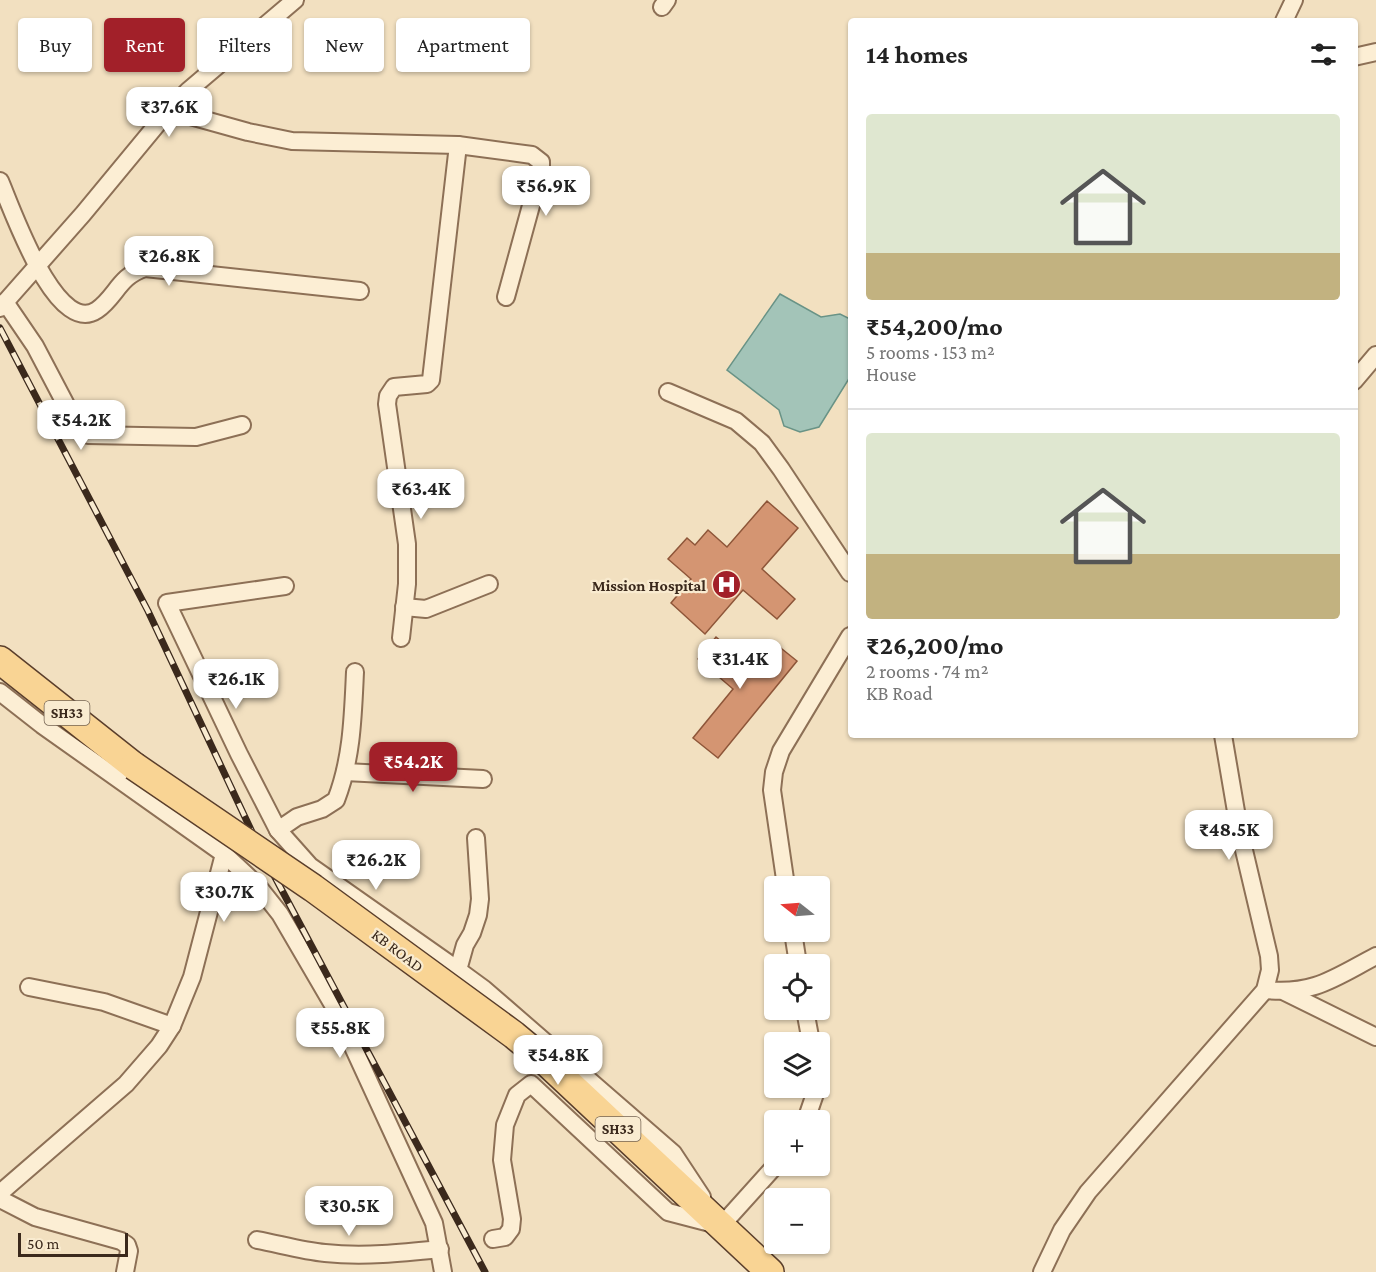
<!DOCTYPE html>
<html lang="en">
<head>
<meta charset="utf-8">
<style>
	body { margin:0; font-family:"Crimson Pro",serif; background:#f6f6f6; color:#222; height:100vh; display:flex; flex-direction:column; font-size:22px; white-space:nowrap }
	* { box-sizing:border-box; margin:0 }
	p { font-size:20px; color:#767676 }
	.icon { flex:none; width:33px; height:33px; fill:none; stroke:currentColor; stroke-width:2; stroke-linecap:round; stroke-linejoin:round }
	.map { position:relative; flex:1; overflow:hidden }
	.drawer { position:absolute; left:848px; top:18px; width:510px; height:720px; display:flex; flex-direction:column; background:#fff; border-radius:6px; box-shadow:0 2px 4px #0004 }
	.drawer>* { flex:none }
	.guide { position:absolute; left:18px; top:18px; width:570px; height:54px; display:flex; gap:12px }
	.needle { width:39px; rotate:287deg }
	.fabs { position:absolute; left:764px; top:876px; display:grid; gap:12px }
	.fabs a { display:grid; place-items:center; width:66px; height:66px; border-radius:6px; background:#fff; box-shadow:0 2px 4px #0004; font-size:30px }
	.scale { position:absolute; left:18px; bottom:15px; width:110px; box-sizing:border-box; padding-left:6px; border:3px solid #3b291c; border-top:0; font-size:16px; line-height:21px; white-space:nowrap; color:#3b291c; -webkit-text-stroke:4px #f9ebd0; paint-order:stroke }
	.price { position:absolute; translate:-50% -51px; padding:0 14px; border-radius:12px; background:#fff; color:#222; font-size:20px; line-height:39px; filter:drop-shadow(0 2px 3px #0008) }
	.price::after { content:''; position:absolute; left:50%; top:36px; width:18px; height:14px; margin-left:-9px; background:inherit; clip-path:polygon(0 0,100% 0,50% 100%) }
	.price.active { background:#a22029; color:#fff }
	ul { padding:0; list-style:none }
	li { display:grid; align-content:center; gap:12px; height:318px; padding:0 18px }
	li+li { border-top:2px solid #e0e0e0 }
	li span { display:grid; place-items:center; height:186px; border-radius:6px; color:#555 }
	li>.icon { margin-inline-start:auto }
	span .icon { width:108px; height:108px; fill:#fffc; stroke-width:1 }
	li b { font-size:26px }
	h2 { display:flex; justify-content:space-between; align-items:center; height:72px; padding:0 18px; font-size:26px }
	.tag { padding:0 21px; border-radius:6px; background:#fff; box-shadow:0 2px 4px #0004; font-size:21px; line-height:54px }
	.tag.active { background:#a22029; color:#fff }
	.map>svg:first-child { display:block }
	.water { fill:#a3c4b8; stroke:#699386; stroke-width:1.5 }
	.building { fill:#d49572; stroke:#8e5639; stroke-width:1.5 }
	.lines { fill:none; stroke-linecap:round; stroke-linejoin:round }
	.minor-casing { stroke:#8d7056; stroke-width:20 }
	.primary-casing { stroke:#5a3e2b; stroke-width:30 }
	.minor { stroke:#fceed4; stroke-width:16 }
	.primary { stroke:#f9d494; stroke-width:27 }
	.rail-casing { stroke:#3b291c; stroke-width:7 }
	.rail { stroke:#f9ebd0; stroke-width:4.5; stroke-dasharray:14; stroke-linecap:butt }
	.primary-bridge-casing { stroke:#5a3e2b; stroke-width:30; stroke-linecap:butt }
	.primary-bridge { stroke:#f9d494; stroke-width:27 }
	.labels { text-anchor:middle; stroke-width:4.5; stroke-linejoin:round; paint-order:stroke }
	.shield { fill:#f9ebd0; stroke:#746352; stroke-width:1.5 }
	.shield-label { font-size:15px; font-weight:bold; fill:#3b291c }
	.poi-label { font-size:16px; font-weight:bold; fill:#3b291c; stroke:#f9ebd0; text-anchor:end }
	.street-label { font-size:16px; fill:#3b291c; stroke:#f9ebd0 }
</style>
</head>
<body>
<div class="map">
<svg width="1376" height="1272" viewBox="0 0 1376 1272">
	<rect width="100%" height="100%" fill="#f2e0c0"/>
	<polygon class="water" points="780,294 821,317 840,314 850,319 850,377 819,427 800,432 784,426 779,410 727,370"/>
	<g class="building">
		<polygon points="767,501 798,528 762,569 795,599 777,619 743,590 705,634 671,603 691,579 668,559 687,538 695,545 708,530 727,547"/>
		<polygon points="716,637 751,666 772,641 797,661 718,758 693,738 733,689 698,659"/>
	</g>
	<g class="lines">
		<defs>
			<g id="minor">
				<polyline points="662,7 667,0"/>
				<polyline points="1284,21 1294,0"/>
				<polyline points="1354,57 1376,52"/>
				<polyline points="169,110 248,132 292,141 458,145 532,155 541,162 541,169 506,297"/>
				<path d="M 0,181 C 11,206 56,338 97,310 C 116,297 119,276 145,268 L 360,291"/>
				<polyline points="5,302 35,346 76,424 88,435 196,437 242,425"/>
				<polyline points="0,308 83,214 169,110 189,90 295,0"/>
				<polyline points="1354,381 1376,355"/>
				<polyline points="668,392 736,421 762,443 781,469 850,573"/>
				<polyline points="285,586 167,603 239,754 278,830 310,866 458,970"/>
				<polyline points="404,607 426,609 489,584"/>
				<polyline points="401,638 407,584 407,544 387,404 388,396 394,387 427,384 431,380 458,145"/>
				<polyline points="0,692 42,725 224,854 192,977 172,1026 159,1046 126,1084 0,1193"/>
				<polyline points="345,772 483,779"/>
				<path d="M 278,830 L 297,817 L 322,809 L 336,800 C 352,759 353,715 355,672"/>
				<polyline points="476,838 480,899 478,915 472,933 465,945 458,970 484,989 673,1153 702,1197"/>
				<polyline points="224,854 257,885 280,914 336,1010 434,1223 443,1272"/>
				<polyline points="786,886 772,790 774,772 781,751 850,636"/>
				<polyline points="793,932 798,964"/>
				<polyline points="29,987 104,1002 172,1026"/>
				<path d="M 1265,990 C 1314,995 1334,978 1376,956"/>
				<polyline points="1285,992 1376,1037"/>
				<polyline points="805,1010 811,1042"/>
				<polyline points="806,1120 817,1088"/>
				<polyline points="0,1199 35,1217 121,1241 127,1245 129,1251 125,1272"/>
				<polyline points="721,1226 775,1166"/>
				<polyline points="493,1239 505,1237 511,1229 512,1219 502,1160 505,1125 517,1095 531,1084 668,1212 714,1224"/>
				<path d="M 257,1240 C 279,1244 302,1251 325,1253 C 363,1257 402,1253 440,1249"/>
				<polyline points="1042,1272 1062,1230 1088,1192 1265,990 1270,970 1269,956 1239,829 1223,735"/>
			</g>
			<g id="primary">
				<polyline points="0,660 134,766"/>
				<polyline points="544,1060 770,1272"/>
			</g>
		</defs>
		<use href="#minor" class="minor-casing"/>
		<use href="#primary" class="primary-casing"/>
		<use href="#minor" class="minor"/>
		<use href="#primary" class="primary"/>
		<defs>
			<polyline id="rail" points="0,328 148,611 260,849 485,1272"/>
		</defs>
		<use href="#rail" class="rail-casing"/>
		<use href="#rail" class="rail"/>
		<defs>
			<polyline id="primary-bridge" points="134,766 313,888 514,1035 544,1060"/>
		</defs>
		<use href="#primary-bridge" class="primary-bridge-casing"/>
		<use href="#primary-bridge" class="primary-bridge"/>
	</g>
	<defs>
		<symbol id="hospital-disc" viewBox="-11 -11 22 22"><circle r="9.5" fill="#a22029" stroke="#f9ebd0"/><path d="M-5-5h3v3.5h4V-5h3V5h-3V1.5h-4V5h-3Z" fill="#fff"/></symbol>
	</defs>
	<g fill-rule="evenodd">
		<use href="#hospital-disc" x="710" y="568" width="33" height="33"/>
	</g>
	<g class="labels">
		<g class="shield">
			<rect x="44.5" y="701" width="45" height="24" rx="4.5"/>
			<rect x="595.5" y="1117" width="45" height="24" rx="4.5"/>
		</g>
		<g class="shield-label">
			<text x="67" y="718">SH33</text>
			<text x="618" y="1134">SH33</text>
		</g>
		<g class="poi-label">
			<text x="706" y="591">Mission Hospital</text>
		</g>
		<g class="street-label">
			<text transform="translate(398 950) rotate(37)" y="6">KB ROAD</text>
		</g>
	</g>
</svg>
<div class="fabs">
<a><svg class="needle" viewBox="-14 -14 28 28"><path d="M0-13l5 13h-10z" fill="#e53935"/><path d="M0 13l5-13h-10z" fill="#767676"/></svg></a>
<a><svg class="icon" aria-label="locate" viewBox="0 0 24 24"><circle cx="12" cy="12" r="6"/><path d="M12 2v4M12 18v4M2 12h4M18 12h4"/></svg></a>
<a><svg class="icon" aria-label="layers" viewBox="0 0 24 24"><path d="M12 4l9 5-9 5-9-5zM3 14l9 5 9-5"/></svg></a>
<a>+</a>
<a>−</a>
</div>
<div class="scale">50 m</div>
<b class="price" style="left:169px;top:138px">₹37.6K</b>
<b class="price" style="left:546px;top:217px">₹56.9K</b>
<b class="price" style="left:169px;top:287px">₹26.8K</b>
<b class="price" style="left:81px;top:451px">₹54.2K</b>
<b class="price" style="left:421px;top:520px">₹63.4K</b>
<b class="price" style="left:740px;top:690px">₹31.4K</b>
<b class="price" style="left:236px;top:710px">₹26.1K</b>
<b class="price active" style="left:413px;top:793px">₹54.2K</b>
<b class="price" style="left:1229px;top:861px">₹48.5K</b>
<b class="price" style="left:376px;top:891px">₹26.2K</b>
<b class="price" style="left:224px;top:923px">₹30.7K</b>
<b class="price" style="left:340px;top:1059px">₹55.8K</b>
<b class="price" style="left:558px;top:1086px">₹54.8K</b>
<b class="price" style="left:349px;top:1237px">₹30.5K</b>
<div class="guide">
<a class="tag">Buy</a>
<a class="tag active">Rent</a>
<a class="tag">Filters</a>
<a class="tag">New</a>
<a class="tag">Apartment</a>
</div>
<section class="drawer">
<h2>14 homes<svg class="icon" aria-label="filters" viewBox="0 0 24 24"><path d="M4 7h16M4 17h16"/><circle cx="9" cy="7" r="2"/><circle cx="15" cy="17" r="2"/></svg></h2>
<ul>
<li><span style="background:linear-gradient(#dfe7d0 75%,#c2b280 0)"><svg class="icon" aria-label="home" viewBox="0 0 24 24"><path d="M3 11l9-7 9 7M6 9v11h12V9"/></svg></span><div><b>₹54,200/mo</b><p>5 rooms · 153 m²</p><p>House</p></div></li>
<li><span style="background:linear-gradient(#dfe7d0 65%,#c2b280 0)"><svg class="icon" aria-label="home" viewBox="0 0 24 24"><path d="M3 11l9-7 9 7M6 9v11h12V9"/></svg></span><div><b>₹26,200/mo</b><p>2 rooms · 74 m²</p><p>KB Road</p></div></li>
</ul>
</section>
</div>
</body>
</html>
